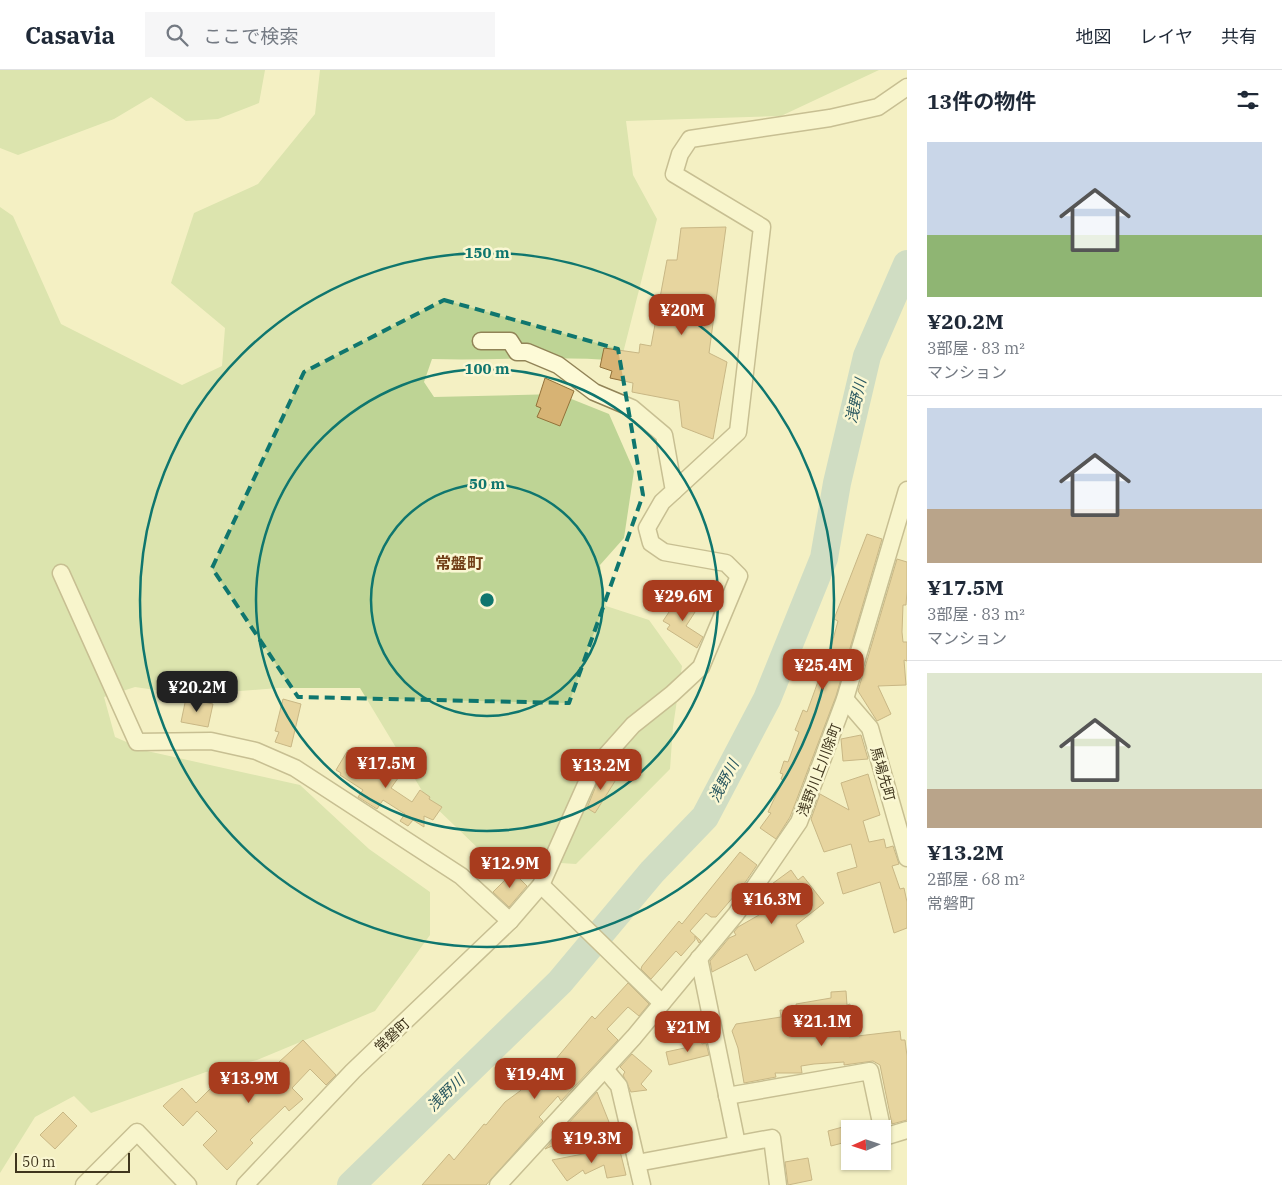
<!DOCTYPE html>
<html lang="ja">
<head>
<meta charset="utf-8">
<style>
	body { margin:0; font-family:"IBM Plex Serif","Noto Sans JP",serif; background:#f6f6f7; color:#1f2937; height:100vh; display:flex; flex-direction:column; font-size:19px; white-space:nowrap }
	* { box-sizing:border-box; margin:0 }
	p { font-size:16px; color:#747a83 }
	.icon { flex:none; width:28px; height:28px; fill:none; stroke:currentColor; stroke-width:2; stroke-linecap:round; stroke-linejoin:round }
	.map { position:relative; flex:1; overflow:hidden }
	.sheet { display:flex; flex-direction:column; background:#fff; width:375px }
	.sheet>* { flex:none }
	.needle { width:32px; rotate:267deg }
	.tools { position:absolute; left:841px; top:1050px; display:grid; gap:10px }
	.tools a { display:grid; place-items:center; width:50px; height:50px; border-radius:0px; background:#fff; box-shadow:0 1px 4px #0004; font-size:25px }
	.scale { position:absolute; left:15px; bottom:12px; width:115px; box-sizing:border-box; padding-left:5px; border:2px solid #3f351d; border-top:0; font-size:14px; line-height:18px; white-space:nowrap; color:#3f351d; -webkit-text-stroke:4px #faf7d3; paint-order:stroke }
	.price { position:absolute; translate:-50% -42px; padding:0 11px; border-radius:10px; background:#a83c1e; color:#fff; font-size:16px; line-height:32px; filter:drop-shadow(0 1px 2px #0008) }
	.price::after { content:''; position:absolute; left:50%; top:30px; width:15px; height:11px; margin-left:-8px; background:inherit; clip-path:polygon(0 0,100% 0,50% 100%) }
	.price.selected { background:#222; color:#fff }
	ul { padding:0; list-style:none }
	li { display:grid; align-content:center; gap:10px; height:265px; padding:0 20px }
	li+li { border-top:1px solid #e0e1e3 }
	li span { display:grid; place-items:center; height:155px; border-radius:0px; color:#555 }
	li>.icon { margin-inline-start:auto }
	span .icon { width:90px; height:90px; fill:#fffc; stroke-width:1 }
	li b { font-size:21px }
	h2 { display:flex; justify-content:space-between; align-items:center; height:60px; padding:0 20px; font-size:21px }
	header { display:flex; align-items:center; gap:30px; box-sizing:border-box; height:70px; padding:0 25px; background:#fff; border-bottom:1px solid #e0e1e3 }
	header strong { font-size:24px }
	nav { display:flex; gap:28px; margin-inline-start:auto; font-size:18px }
	.search { width:350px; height:45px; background:#f6f6f7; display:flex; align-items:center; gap:12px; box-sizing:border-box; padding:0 18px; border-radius:0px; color:#747a83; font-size:19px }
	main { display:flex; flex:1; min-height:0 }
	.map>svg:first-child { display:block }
	.green { fill:#bed495 }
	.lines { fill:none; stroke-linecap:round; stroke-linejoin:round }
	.river { stroke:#a5c6c4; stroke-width:28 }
	.building { fill:#d7b374; stroke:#937139 }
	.minor-casing { stroke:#918357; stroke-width:19 }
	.minor { stroke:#fdfad7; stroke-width:16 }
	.marked { fill:none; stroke:#0f766e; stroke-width:4; stroke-dasharray:10 6; stroke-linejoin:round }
	.ring { fill:none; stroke:#0f766e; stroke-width:2.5 }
	.labels { text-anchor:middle; stroke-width:5; stroke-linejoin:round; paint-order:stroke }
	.street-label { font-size:14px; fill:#3f351d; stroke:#faf7d3 }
	.water-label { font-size:15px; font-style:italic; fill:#2a5860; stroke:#faf7d3 }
	.quarter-label { font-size:16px; font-weight:bold; fill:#713e16; stroke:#faf7d3 }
	.centre { fill:#0f766e; stroke:#faf7d3; stroke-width:2.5 }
	.ring-label { font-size:15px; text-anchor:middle; font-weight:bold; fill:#0f766e; stroke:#faf7d3; stroke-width:5; stroke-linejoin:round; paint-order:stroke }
</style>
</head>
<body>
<header>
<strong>Casavia</strong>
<div class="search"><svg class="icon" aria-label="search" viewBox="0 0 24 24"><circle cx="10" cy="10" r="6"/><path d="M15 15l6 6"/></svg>ここで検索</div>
<nav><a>地図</a><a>レイヤ</a><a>共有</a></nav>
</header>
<main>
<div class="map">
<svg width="907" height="1115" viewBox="0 0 907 1115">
	<rect width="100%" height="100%" fill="#f4f0c3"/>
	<g class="green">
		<polygon points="0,0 265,0 259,33 218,49 186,51 151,27 114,49 18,85 0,78"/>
		<path d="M 320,0 L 879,0 L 781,46 L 626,51 L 633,105 L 657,149 L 621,291 C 558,285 495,291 432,289 L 424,312 L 434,327 L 559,324 L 609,344 L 634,401 L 624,468 L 600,495 L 606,536 L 649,550 L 682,596 L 673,657 L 670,699 L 576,794 L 529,791 L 484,784 L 427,729 L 360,618 L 278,618 L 190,625 L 135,617 L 104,627 L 115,667 L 147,681 L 300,715 L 369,779 L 430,822 L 430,865 L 375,941 L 257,990 L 206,1002 L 91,1043 L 74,1026 L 35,1047 L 0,1103 L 0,137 L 13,146 L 61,254 L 182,315 L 222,296 L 225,258 L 171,213 L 194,143 L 258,114 L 315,44 Z"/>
	</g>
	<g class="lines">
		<polyline class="river" points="351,1115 560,912 652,802 705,747 767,629 824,488 837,413 867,286 907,194"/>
	</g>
	<g class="building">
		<polygon points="726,157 709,283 727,292 713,369 682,357 679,331 632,322 633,313 610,308 612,301 600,297 604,278 639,283 640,274 651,276 667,190 677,190 681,158"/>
		<polygon points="545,308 574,321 560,356 537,347 541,338 536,336"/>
		<polygon points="867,464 882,469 836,626 790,747 776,769 760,758 771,743 768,742 783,710 781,709 783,704 780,703 784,691 788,692 799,662 795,660 803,640 807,642 820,606 823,607 838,551 834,549"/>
		<polygon points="897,489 907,492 907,521 906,535 903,535 902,562 903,572 907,572 907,591 904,590 906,615 878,616 891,644 877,651 858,621"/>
		<polygon points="679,527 697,539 686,556 703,567 697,578 667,559 670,555 663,551"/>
		<polygon points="186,628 213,634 208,657 181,652"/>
		<polygon points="283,629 301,634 291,677 275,672 279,662 275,661"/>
		<polygon points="861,665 868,689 843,691 841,669"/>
		<polygon points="348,680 379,698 383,693 401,704 391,718 412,732 420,720 430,727 429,729 442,737 433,750 424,746 424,757 413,750 408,756 400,751 405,744 383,730 377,739 358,727 363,720 340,705 341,703 336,700"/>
		<polygon points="605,701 617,708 595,743 587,738 600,706"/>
		<polygon points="868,704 880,745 863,751 869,772 884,769 886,778 893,776 899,794 892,796 900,819 904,818 907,832 907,858 894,863 880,812 843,824 837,803 857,797 851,774 824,782 811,749 820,724 849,740 841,713"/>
		<polygon points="740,782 757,795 742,817 716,847 711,847 706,843 690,861 701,871 699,873 695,866 695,870 681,886 676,881 651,909 641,899 642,896 679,851 682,854"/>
		<polygon points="791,800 798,810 803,806 824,833 796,855 804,872 755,901 747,884 712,902 710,891 729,868 736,865 734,862 738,857 759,845 756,840 771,833 761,826 765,819"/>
		<polygon points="513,802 527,816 509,837 493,822"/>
		<polygon points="628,913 649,934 639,946 628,937 607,959 618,970 561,1031 558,1026 539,1047 543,1051 486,1115 422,1115 449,1084 454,1090 484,1054 486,1055 505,1032 520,1021 534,1005 541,999 545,1002 592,946 595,949"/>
		<polygon points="846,921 847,935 850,934 849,967 900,961 901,970 905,970 907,986 907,1050 892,1054 880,995 873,991 844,995 844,992 814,994 801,996 802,1003 775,1003 776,1007 744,1013 738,978 732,961 736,954 781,947 780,940 797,941 796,934 831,928 831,922"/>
		<polygon points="303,970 336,1005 326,1015 310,999 292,1018 303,1029 289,1041 285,1036 250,1070 253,1073 227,1100 203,1075 217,1061 197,1041 183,1056 163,1036 182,1018 196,1033 218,1011 230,1023 247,1007 254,1015"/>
		<polygon points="701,970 702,974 706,973 709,985 669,995 666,982 689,977 688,973"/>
		<polygon points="632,984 652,1001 641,1014 647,1020 631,1022 623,1005 625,1002 620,997"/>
		<polygon points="597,1022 609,1052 545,1079"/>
		<polygon points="63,1042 77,1056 55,1079 40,1065"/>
		<polygon points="850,1055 850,1071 831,1076 828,1061"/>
		<polygon points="619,1077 626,1105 607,1108 604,1095 585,1104 583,1100 567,1111 552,1090"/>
		<polygon points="808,1088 812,1110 788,1115 785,1092"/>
	</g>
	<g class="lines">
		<defs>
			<g id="minor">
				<polyline points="674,421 738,362 762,157 674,104 680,84 690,69 830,48 878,37 907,17"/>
				<polyline points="61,503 137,672 211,671 256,681 295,698 461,806 510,851"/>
				<polyline points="845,629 870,658 907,788"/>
				<polyline points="541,815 662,933"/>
				<polyline points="699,888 737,1074"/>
				<polyline points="605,999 619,1016 642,1115"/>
				<polyline points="727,1026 870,1001 884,1067 907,1060"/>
				<polyline points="637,1093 772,1068 778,1115"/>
				<polyline points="84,1115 137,1062 188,1115"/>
				<polyline points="245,1115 353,1001 510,851 541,815 592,701 633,655 672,624 701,597 739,506 726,493 664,482 651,473 647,458 662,432 674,421 664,365 632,338 594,322 558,295 527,282 517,282 510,271 481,271"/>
				<polyline points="498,1115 634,967 736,844 799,752 845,629 907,420"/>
			</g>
		</defs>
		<use href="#minor" class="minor-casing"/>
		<use href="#minor" class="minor"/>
	</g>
	<path d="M0 0H907V1115H0ZM 444,230 L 618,279 L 643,425 L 569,633 L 298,627 L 212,498 L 304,302 Z" fill="#f4f0c3" fill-opacity=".55" fill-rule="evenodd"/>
	<path class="marked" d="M 444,230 L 618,279 L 643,425 L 569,633 L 298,627 L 212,498 L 304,302 Z"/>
	<g class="ring">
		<circle cx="487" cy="530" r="116"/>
		<circle cx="487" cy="530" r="231"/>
		<circle cx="487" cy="530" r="347"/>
	</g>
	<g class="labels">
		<g class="street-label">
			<text transform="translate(819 700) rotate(-69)" y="5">浅野川上川除町</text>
			<text transform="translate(883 704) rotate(74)" y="5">馬場先町</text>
			<text transform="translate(392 965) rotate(-43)" y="5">常磐町</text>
		</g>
		<g class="water-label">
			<text transform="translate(856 331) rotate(-77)" y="5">浅野川</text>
			<text transform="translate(724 711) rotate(-62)" y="5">浅野川</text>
			<text transform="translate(446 1023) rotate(-44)" y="5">浅野川</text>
		</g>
		<g class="quarter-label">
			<text x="459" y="499">常盤町</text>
		</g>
	</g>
	<circle cx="487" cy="530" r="8" class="centre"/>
	<g class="ring-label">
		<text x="487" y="188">150 m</text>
		<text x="487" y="304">100 m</text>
		<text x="487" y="419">50 m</text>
	</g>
</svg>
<div class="tools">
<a><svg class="needle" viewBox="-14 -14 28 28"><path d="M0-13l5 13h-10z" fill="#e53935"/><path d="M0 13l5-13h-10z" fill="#747a83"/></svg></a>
</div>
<div class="scale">50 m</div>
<b class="price" style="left:682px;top:266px">¥20M</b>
<b class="price" style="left:683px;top:552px">¥29.6M</b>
<b class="price" style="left:823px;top:621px">¥25.4M</b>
<b class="price selected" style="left:197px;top:643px">¥20.2M</b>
<b class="price" style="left:386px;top:719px">¥17.5M</b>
<b class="price" style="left:601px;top:721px">¥13.2M</b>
<b class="price" style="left:510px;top:819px">¥12.9M</b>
<b class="price" style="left:772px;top:855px">¥16.3M</b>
<b class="price" style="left:822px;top:977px">¥21.1M</b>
<b class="price" style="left:688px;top:983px">¥21M</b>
<b class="price" style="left:535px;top:1030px">¥19.4M</b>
<b class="price" style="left:249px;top:1034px">¥13.9M</b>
<b class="price" style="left:592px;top:1094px">¥19.3M</b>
</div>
<section class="sheet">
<h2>13件の物件<svg class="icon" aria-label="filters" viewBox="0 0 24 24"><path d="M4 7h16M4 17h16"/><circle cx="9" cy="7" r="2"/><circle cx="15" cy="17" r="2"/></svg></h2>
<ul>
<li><span style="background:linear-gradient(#c9d6e8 60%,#8fb573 0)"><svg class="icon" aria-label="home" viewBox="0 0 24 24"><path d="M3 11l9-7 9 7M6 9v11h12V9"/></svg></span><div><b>¥20.2M</b><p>3部屋 · 83 m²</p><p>マンション</p></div></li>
<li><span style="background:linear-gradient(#c9d6e8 65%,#b9a48a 0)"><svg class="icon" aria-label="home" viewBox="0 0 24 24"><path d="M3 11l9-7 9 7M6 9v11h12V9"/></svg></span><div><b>¥17.5M</b><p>3部屋 · 83 m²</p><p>マンション</p></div></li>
<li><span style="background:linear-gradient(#dfe7d0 75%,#b9a48a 0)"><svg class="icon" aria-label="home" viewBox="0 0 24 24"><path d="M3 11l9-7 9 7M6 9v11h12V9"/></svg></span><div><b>¥13.2M</b><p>2部屋 · 68 m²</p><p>常磐町</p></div></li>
</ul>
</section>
</main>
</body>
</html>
